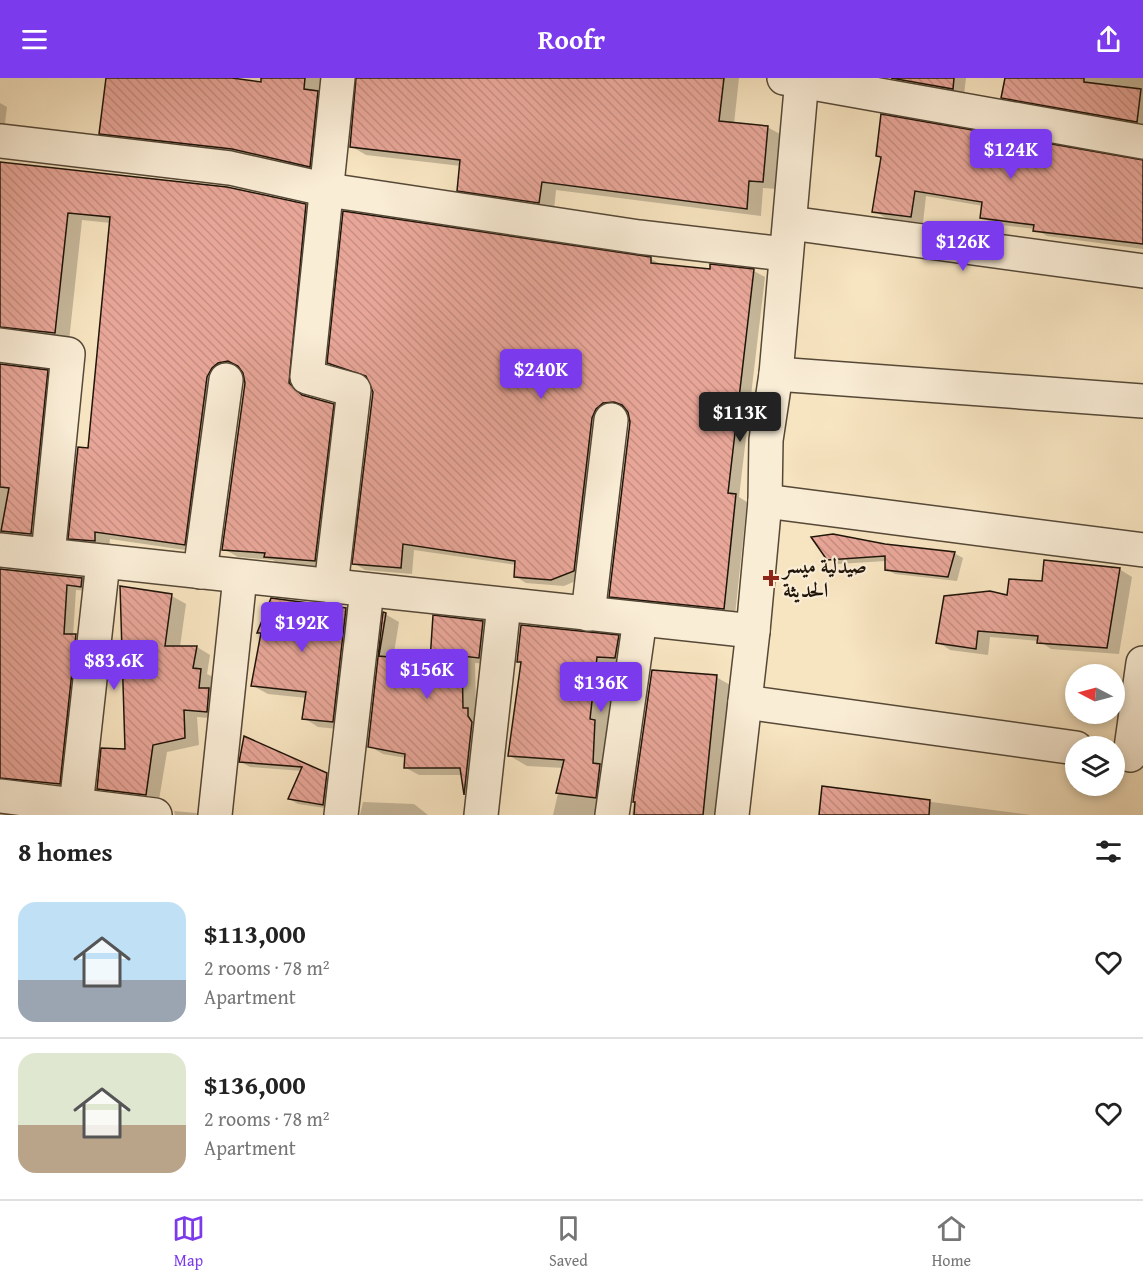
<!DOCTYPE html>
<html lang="en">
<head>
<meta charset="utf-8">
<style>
	body { margin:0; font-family:"Gentium Book Plus",Amiri,serif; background:#f6f6f6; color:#222; height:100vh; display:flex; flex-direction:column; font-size:22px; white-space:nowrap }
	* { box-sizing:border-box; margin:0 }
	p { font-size:20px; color:#767676 }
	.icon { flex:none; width:33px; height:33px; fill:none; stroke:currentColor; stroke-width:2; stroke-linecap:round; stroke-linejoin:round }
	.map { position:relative; height:737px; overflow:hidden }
	.sheet { display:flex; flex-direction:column; background:#fff; flex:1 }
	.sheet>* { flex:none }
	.needle { width:39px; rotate:276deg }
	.fabs { position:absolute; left:1065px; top:586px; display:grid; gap:12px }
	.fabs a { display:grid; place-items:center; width:60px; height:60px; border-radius:50%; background:#fff; box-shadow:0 3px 9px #0003; font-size:30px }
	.price { position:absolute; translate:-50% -51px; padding:0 14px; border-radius:6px; background:#7c3aed; color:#fff; font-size:20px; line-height:39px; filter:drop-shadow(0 2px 3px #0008) }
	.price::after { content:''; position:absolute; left:50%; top:36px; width:18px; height:14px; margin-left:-9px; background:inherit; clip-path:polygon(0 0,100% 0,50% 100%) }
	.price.selected { background:#222; color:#fff }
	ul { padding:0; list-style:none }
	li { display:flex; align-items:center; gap:18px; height:150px; padding:0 18px }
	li+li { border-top:2px solid #e0e0e0 }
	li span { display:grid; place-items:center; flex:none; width:168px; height:120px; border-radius:18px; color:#555 }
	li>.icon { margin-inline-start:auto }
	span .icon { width:72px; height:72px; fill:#fffc; stroke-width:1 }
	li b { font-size:26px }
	h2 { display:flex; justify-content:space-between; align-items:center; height:72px; padding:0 18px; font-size:26px }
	header { display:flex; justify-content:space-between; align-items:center; height:78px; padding:0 18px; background:#7c3aed; color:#fff; font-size:27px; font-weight:800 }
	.menu { display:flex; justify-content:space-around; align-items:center; height:84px; border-top:2px solid #e0e0e0; background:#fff; font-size:16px; color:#767676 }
	.menu a { display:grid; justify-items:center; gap:3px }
	.menu .selected { color:#7c3aed }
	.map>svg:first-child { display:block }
	.shadow { fill:#0003 }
	.building { fill:url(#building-back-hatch); stroke:#1f1409; stroke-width:1.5 }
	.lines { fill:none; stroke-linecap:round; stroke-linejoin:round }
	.street-casing { stroke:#554837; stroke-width:36 }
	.street { stroke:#faedd6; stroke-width:33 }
	.poi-dot { fill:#8f2418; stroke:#faedd6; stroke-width:2 }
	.labels { text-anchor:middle; stroke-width:4.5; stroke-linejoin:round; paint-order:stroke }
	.poi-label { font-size:21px; font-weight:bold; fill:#1f1409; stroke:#faedd6; text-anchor:start }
</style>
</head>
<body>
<header><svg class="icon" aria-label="menu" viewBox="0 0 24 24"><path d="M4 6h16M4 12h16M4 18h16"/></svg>Roofr<svg class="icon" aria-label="share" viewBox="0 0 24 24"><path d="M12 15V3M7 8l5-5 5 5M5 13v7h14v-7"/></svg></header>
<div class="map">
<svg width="1143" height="737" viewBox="0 0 1143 737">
	<defs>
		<pattern id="building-back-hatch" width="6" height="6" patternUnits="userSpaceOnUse" patternTransform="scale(1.5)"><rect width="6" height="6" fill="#e8a698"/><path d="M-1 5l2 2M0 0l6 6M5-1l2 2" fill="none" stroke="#c78e82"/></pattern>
	</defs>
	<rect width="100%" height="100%" fill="#f7e4c0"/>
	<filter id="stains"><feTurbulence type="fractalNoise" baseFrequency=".00333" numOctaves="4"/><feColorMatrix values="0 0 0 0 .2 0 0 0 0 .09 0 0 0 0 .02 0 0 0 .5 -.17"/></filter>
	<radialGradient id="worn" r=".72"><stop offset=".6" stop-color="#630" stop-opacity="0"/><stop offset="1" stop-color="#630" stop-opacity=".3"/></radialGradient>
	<g class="shadow">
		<polygon points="108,0 231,0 262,5 263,0 336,0 324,96 115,63 101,55"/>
		<polygon points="358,0 739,0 734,46 767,49 782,57 777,111 763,110 761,138 556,112 554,132 473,120 459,112 461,88 366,77 351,68"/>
		<polygon points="893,0 966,0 964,17 903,6"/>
		<polygon points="1006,0 1143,0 1143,49 1015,26 1003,19"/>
		<polygon points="0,25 7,29 4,53 0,52"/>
		<polygon points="877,77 1143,84 1143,171 1047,158 1035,151 993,146 982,139 983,128 926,118 923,145 886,140 874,133 882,80"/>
		<polygon points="0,85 306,128 320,136 303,315 310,321 333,327 348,336 329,491 280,487 273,482 238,479 224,471 246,305 242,291 233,293 199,474 110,461 109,471 85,468 70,460 90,372 111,145 82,142 69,263 0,264"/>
		<polygon points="651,181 662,187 711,192 754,193 765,199 739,419 747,424 735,537 622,524 611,518 631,344 626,329 615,331 585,499 564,508 526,505 515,498 516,487 414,472 412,496 365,492 354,485 374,313 369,300 329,284"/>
		<polygon points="0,287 47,294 62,302 45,464 0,464"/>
		<polygon points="885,467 954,475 963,480 957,503 895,496 886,491 886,483 838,486 828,481"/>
		<polygon points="1119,491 1132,499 1119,576 1051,571 1039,563 990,559 988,577 950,572 938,564 1008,518"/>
		<polygon points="0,492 82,501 91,507 91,513 76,512 73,557 85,563 69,711 0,708"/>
		<polygon points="121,510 172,518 186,526 180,569 197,569 210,577 207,596 215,600 221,641 197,639 199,667 167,674 159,722 112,718 98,710 127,673"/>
		<polygon points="346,531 361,540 348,652 318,649 304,640 307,620 268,616 253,608 262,556 259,554"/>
		<polygon points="385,536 399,544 393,581 431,585 434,539 483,544 496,552 493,586 475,585 478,723 466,716 463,697 419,697 406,690 406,680 383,676 369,668"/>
		<polygon points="618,559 636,569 633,590 614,588 607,651 612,654 613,737 553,737 564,690 527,688 510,678 522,585 518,583"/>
		<polygon points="653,594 716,599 734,609 721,737 632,737"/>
		<polygon points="245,661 335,702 332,731 298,726 289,721 302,693 250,689 241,684"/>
		<polygon points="824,710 1031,737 820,737"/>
		<polygon points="363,724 414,726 428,737 360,737"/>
		<polygon points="174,733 196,735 200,737 175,737"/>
	</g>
	<g class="building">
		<polygon points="106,0 232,0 261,4 261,0 305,0 304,11 318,13 310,89 232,71 99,56"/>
		<polygon points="356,0 724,0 719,43 768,48 763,104 749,103 747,131 542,104 539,125 457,113 460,82 350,69"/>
		<polygon points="891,0 954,0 953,11"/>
		<polygon points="1005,0 1084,0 1084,4 1141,11 1137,44 1001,20"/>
		<polygon points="881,36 1143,82 1143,166 1033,153 1034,147 980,140 982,124 915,113 911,139 872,134 881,79 876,78"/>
		<polygon points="0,84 227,109 306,126 289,305 302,317 334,326 315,483 264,479 265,475 222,472 245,305 243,295 238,288 228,283 218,285 212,290 207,299 185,467 95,454 95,463 68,461 78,369 88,370 110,139 68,135 55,255 0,249"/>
		<polygon points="343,133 651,179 651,185 710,191 710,186 754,191 728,415 736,416 724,531 609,519 630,344 628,334 622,327 614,324 603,325 596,331 592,340 574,493 551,502 514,499 515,483 403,466 401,490 352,486 373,314 366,298 327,285"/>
		<polygon points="0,286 48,292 31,456 1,453 9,410 0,409"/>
		<polygon points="833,456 885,466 955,474 948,499 885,492 885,478 827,482 811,459"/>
		<polygon points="1044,482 1120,490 1107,570 1037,565 1038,558 978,553 976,571 936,565 944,518 990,513 1007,517 1009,501 1042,503"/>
		<polygon points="0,491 82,500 81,509 67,507 64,556 76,556 60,706 0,700"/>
		<polygon points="120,508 172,516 165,568 197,568 193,590 201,591 199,610 209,610 207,634 184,632 185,660 153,667 146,717 97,711 101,670 125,671"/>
		<polygon points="271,520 346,530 333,644 302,641 306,614 251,608 261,555 257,555"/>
		<polygon points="383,534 386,535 379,578 430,583 433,537 483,543 479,580 462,578 463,630 468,630 468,638 472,644 464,717 460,690 404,690 405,676 368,669"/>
		<polygon points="521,547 619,557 615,580 597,579 590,641 595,642 593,685 600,686 596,720 556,715 564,682 508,678 521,584 517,584"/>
		<polygon points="652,592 717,597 703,737 634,737 635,724 633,724"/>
		<polygon points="244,658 327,695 323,727 288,721 302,689 239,684"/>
		<polygon points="822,708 930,722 929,737 819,737"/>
	</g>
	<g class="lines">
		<defs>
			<g id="street">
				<polyline points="784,0 1143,64"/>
				<polyline points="0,63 230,90 328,112 639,159 785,176"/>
				<polyline points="790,145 1143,193"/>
				<polyline points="0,267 68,276 48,477"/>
				<polyline points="776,296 1143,323"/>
				<polyline points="765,423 1143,472"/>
				<polyline points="0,472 753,553"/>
				<polyline points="200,494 226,302"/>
				<polyline points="331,508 354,312 307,299 338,0"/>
				<polyline points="588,536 611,342"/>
				<polyline points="745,624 1076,670"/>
				<polyline points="1130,677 1143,585"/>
				<polyline points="0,718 155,737"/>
				<polyline points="75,737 103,484"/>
				<polyline points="215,737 240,499"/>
				<polyline points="341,737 367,512"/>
				<polyline points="481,737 504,527"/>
				<polyline points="612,737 640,541"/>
				<polyline points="732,737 753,553 765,423 766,362 776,296 802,0"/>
			</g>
		</defs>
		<use href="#street" class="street-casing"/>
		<use href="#street" class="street"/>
	</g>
	<path class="poi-dot" d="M768 491h6v6h6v6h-6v6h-6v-6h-6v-6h6z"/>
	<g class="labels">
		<g class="poi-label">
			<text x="783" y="495">صيدلية ميسر<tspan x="783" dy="24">الحديثة</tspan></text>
		</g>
	</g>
	<rect width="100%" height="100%" filter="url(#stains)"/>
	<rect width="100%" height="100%" fill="url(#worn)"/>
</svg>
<div class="fabs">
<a><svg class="needle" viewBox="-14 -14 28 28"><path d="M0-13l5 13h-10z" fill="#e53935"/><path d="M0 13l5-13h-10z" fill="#767676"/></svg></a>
<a><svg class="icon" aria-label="layers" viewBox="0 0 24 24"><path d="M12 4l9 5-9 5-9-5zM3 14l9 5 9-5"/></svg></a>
</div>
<b class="price" style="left:1011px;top:102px">$124K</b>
<b class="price" style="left:963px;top:194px">$126K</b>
<b class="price" style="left:541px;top:322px">$240K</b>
<b class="price selected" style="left:740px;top:365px">$113K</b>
<b class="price" style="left:302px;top:575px">$192K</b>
<b class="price" style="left:114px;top:613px">$83.6K</b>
<b class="price" style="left:427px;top:622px">$156K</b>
<b class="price" style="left:601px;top:635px">$136K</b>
</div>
<section class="sheet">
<h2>8 homes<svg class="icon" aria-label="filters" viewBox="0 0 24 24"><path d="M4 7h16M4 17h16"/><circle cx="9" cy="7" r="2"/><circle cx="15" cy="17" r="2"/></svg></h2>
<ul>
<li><span style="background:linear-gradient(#bfe0f5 65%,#9aa5b1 0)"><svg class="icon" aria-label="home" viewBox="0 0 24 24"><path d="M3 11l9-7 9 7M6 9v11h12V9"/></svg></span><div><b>$113,000</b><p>2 rooms · 78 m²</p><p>Apartment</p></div><svg class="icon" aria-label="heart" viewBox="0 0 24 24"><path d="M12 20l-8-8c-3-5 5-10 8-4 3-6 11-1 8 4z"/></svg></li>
<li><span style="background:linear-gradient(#dfe7d0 60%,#b9a48a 0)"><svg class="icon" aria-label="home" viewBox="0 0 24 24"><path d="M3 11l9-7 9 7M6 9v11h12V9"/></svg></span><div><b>$136,000</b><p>2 rooms · 78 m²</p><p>Apartment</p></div><svg class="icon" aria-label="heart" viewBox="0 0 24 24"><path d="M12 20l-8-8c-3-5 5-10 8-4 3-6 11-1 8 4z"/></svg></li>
</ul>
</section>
<nav class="menu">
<a class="selected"><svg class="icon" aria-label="map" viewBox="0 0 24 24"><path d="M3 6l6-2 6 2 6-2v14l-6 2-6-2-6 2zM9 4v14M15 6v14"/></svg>Map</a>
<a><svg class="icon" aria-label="saved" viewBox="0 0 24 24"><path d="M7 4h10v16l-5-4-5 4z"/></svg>Saved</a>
<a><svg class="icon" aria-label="home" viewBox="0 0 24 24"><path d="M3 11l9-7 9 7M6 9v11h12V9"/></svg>Home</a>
</nav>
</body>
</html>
